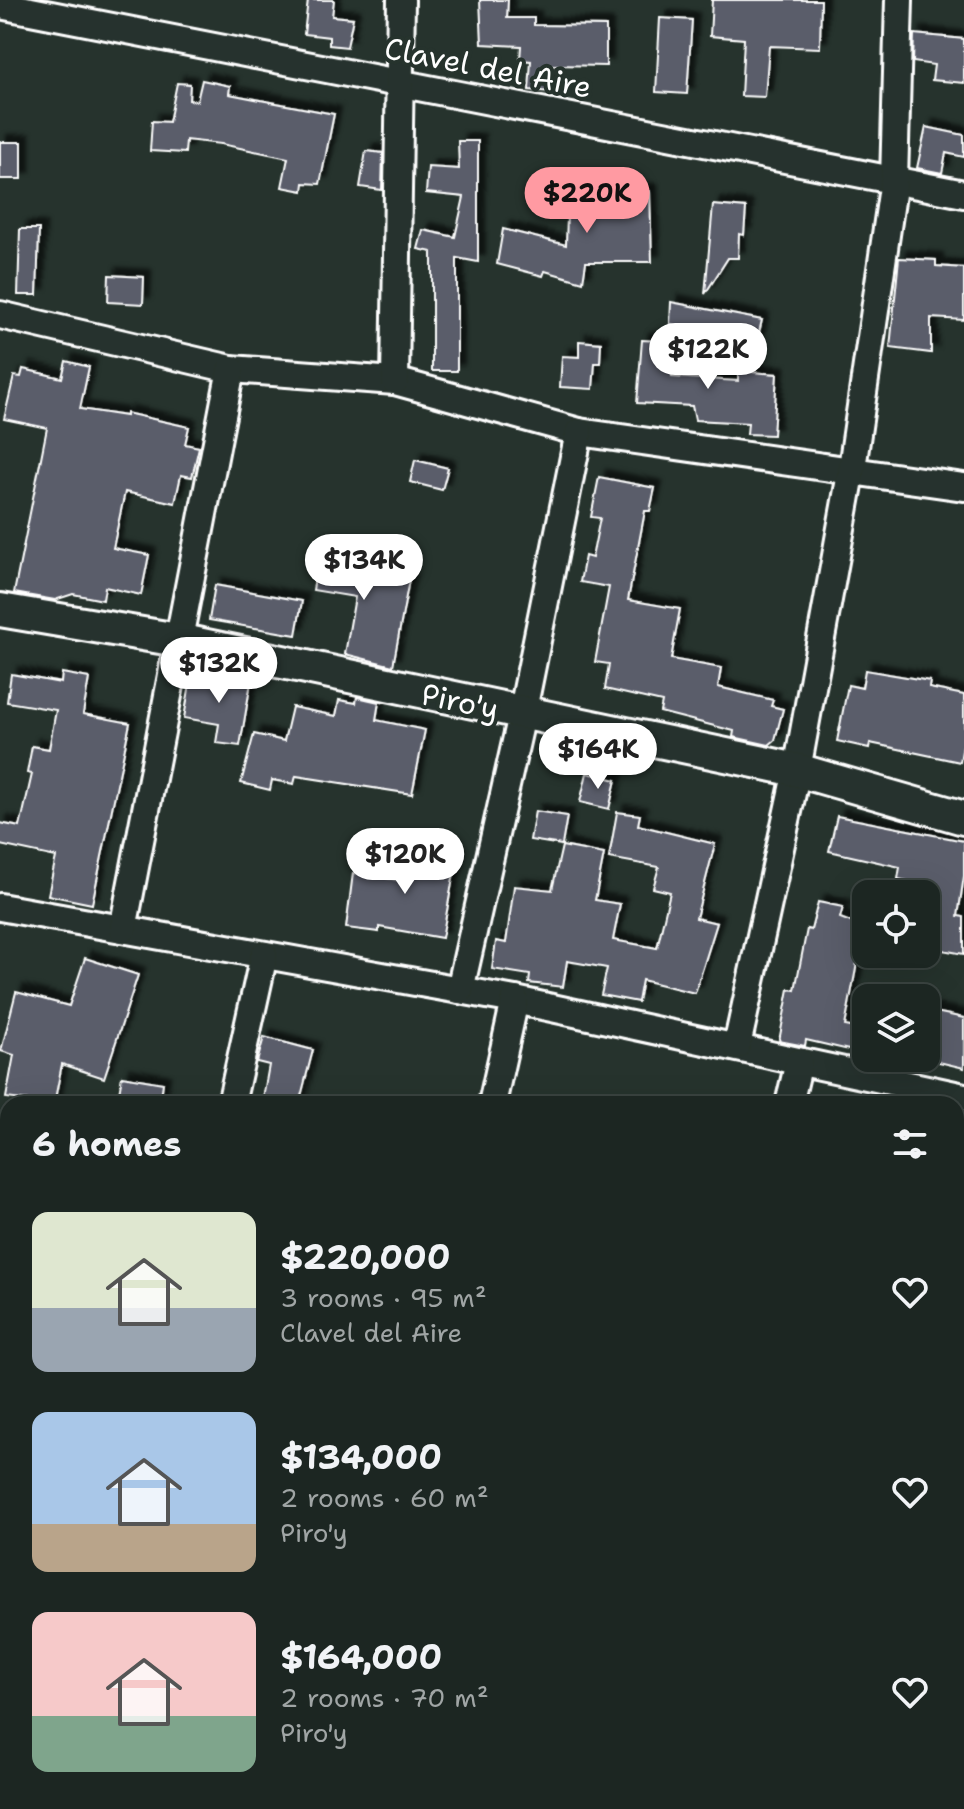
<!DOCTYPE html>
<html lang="en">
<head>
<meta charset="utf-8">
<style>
	body { margin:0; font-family:"Shantell Sans",sans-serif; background:#252e2a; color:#f1f3f6; height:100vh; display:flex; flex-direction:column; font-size:30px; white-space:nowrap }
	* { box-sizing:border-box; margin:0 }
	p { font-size:26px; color:#a0a5a5 }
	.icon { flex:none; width:44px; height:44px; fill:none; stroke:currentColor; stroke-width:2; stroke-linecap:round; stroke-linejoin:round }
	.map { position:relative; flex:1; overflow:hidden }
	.details { position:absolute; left:0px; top:1096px; width:964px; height:714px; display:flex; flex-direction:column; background:#1c2622; border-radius:24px 24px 0 0; box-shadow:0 8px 32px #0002,0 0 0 2px #3a4340 }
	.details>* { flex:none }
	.tools { position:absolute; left:852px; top:880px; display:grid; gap:16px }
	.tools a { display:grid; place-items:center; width:88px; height:88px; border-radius:16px; background:#1c2622; box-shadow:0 8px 32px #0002,0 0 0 2px #3a4340; font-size:40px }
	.price { position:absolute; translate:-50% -68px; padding:0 18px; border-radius:28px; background:#fff; color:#222; font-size:26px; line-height:52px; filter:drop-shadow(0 2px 4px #0008) }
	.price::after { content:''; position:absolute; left:50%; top:48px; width:24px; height:18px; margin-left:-12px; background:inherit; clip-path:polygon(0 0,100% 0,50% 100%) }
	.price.current { background:#ff9aa2; color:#111 }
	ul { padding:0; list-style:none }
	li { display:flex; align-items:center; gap:24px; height:200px; padding:0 32px }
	li span { display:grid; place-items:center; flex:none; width:224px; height:160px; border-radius:16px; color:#555 }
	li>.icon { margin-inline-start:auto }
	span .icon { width:96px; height:96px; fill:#fffc; stroke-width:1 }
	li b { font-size:34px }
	h2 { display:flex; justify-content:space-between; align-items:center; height:96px; padding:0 32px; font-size:34px }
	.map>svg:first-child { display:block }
	.building { fill:#5a5d6a; stroke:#fff; stroke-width:2; filter:url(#shadow) }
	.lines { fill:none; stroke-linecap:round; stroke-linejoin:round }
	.minor-casing { stroke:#fff; stroke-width:32 }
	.major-casing { stroke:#fff; stroke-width:38 }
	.minor { stroke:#26332d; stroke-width:26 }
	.major { stroke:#26332d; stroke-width:32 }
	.labels { text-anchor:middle; stroke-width:8; stroke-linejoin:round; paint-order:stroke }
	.street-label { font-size:30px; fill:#fff; stroke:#26332d }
</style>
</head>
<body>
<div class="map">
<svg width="964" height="1809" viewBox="0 0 964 1809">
	<defs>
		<filter id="shadow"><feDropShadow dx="7" dy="-7" stdDeviation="2" flood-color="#0009"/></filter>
	</defs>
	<rect width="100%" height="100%" fill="#26332d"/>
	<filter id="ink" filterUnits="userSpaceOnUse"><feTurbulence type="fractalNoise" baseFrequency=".0125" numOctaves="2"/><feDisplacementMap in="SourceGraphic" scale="16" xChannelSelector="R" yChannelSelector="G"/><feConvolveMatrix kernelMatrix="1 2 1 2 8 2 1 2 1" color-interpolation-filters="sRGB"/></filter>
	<g filter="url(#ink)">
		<g class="building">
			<polygon points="308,0 334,0 332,16 353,18 347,47 329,45 329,37 304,34"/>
			<polygon points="480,0 508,0 507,18 534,18 534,25 606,26 606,66 553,65 551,92 529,90 531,61 520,60 521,46 482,44"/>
			<polygon points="712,0 821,0 820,48 769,46 765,97 741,96 744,39 710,36"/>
			<polygon points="660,18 692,20 687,94 656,92"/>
			<polygon points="914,34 964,39 964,83 932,80 934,65 913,62"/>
			<polygon points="202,80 230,86 229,94 334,114 320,184 304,183 303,191 282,187 288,158 221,144 186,140 185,153 150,151 152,121 169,122 177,83 190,84 189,100 197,101"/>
			<polygon points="926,127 964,135 964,157 946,153 942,173 917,168"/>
			<polygon points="458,141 478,141 478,262 457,258 457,371 432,371 432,252 418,249 423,230 455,237 464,197 426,193 428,167 459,169"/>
			<rect x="0" y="142" width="22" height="37"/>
			<polygon points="366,151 383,153 382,190 360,187"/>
			<polygon points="568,185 603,187 602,192 650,191 652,262 586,262 583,282 545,271 543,276 497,264 503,229 566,245"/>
			<polygon points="713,205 746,208 744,235 739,234 738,258 728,258 705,294"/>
			<polygon points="20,229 39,229 37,295 18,295"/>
			<polygon points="899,258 936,260 936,266 964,268 964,320 931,318 931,353 890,348"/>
			<polygon points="109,275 144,277 143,304 108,302"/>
			<polygon points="671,302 762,320 757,341 670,324"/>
			<polygon points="642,340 674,342 672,377 738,381 738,371 777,374 773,435 747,434 748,423 695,420 692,406 637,403"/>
			<polygon points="579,341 601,343 600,363 595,363 593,389 560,387 562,356 579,357"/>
			<polygon points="66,361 89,367 80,409 126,416 126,413 189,427 185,444 199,447 192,477 181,475 175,503 125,492 113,548 149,555 141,595 105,587 103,600 73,594 55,600 14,593 47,428 4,419 14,376 21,377 23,369 62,378"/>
			<polygon points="415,460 448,468 442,490 410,482"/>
			<polygon points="599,477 655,488 650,511 645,511 628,600 680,609 671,659 721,668 718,687 773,700 771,706 783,709 775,740 769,745 733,737 734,731 660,712 662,702 605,689 609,664 595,662 609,587 580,582 585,556 592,558 600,518 591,517"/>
			<polygon points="321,541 359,548 355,570 409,580 393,666 345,654 355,597 313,590"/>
			<polygon points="215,585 302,601 296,635 209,620"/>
			<polygon points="865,670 930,681 929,688 964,695 964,739 960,762 870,743 869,748 837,741 848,685 862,688"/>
			<polygon points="192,672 251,682 240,746 216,743 219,724 184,718"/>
			<polygon points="62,673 89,678 83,714 130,723 92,904 48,895 56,857 0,845 0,823 20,827 32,774 27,773 32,746 49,749 56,710 7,702 11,674 61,683"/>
			<polygon points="357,697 379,702 376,720 425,730 412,794 296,776 294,784 272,780 270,790 241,783 254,734 284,741 292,707 336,716 339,700 356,703"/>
			<polygon points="587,773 616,780 609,809 580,802"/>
			<polygon points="535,811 567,816 562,845 530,840"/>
			<polygon points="617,812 640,815 638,825 715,844 696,918 717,923 695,993 642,980 638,1002 601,995 607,968 567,961 563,987 529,983 530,975 492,969 496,941 506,943 514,886 552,890 562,846 604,854 595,900 620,904 613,940 657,948 670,892 653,888 659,867 609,858"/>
			<polygon points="837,816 964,841 964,876 958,916 964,917 964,954 926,947 931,919 926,918 926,894 916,894 918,883 898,879 900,867 829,851"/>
			<polygon points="404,849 457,856 442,938 379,927 379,932 346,928 353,873 399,880"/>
			<polygon points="818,902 843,907 840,918 866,928 866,960 858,958 845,1026 866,1030 866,1054 806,1040 805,1046 779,1041 789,989 795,990 807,929 811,930"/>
			<polygon points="85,958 138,975 104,1078 62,1064 54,1104 6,1098 14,1055 1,1051 16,992 69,1006"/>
			<polygon points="926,1010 964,1018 964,1068 926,1059"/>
			<polygon points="264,1037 313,1050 299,1104 262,1104 269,1065 257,1062"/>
			<polygon points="122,1076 163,1083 160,1104 117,1104"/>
		</g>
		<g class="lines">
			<defs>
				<g id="minor">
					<polyline points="0,5 964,194"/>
					<polyline points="0,315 231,369 395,381 579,432 964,487"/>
					<polyline points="395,381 401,0"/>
					<polyline points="0,907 515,1000 964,1097"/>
					<polyline points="123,929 231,369"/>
					<polyline points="460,990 522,715 579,432"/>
					<polyline points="737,1046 797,770 852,468 894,180 899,0"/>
					<polyline points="231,1104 264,955"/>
					<polyline points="492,1104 515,1000"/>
					<polyline points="789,1104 799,1062"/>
					<polyline points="0,1418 8,1420"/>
					<polyline points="956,1624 964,1591"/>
					<polyline points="956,1706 958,1713 964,1714"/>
					<polyline points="344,1809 346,1802"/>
				</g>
				<polyline id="major" points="0,610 178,640 797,770 964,818"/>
			</defs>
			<use href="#minor" class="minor-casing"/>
			<use href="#major" class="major-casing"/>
			<use href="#minor" class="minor"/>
			<use href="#major" class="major"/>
		</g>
	</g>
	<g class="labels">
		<g class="street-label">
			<text transform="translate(488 68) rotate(11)" y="10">Clavel del Aire</text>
			<text transform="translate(460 702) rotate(12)" y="10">Piro'y</text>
		</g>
	</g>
</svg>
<div class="tools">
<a><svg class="icon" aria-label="locate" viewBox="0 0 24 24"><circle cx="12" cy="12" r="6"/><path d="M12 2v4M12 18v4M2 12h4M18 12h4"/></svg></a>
<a><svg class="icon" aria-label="layers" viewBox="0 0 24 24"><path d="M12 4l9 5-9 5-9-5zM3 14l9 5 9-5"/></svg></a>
</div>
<b class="price current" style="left:587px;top:235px">$220K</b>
<b class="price" style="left:708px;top:391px">$122K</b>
<b class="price" style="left:364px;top:602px">$134K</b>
<b class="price" style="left:219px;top:705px">$132K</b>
<b class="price" style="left:598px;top:791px">$164K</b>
<b class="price" style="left:405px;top:896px">$120K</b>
<section class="details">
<h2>6 homes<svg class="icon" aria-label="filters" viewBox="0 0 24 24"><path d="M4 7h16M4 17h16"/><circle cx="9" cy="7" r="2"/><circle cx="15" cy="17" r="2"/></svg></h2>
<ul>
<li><span style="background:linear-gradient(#dfe7d0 60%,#9aa5b1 0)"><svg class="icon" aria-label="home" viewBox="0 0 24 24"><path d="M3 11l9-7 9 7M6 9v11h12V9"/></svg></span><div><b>$220,000</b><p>3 rooms · 95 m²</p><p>Clavel del Aire</p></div><svg class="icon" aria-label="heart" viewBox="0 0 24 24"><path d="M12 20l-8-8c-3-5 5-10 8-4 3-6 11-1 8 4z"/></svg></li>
<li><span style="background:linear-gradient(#a9c7e8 70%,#b9a48a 0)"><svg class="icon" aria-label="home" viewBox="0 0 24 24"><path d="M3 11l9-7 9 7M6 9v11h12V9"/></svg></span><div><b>$134,000</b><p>2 rooms · 60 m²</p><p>Piro'y</p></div><svg class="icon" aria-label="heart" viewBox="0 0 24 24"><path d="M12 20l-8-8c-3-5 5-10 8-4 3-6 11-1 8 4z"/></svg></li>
<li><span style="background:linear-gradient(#f6c9c9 65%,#7fa58c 0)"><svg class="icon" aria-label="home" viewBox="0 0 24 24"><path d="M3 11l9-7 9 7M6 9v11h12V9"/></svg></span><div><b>$164,000</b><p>2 rooms · 70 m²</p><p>Piro'y</p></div><svg class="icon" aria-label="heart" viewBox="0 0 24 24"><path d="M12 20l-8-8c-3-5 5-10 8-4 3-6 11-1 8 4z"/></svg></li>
</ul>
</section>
</div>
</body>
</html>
